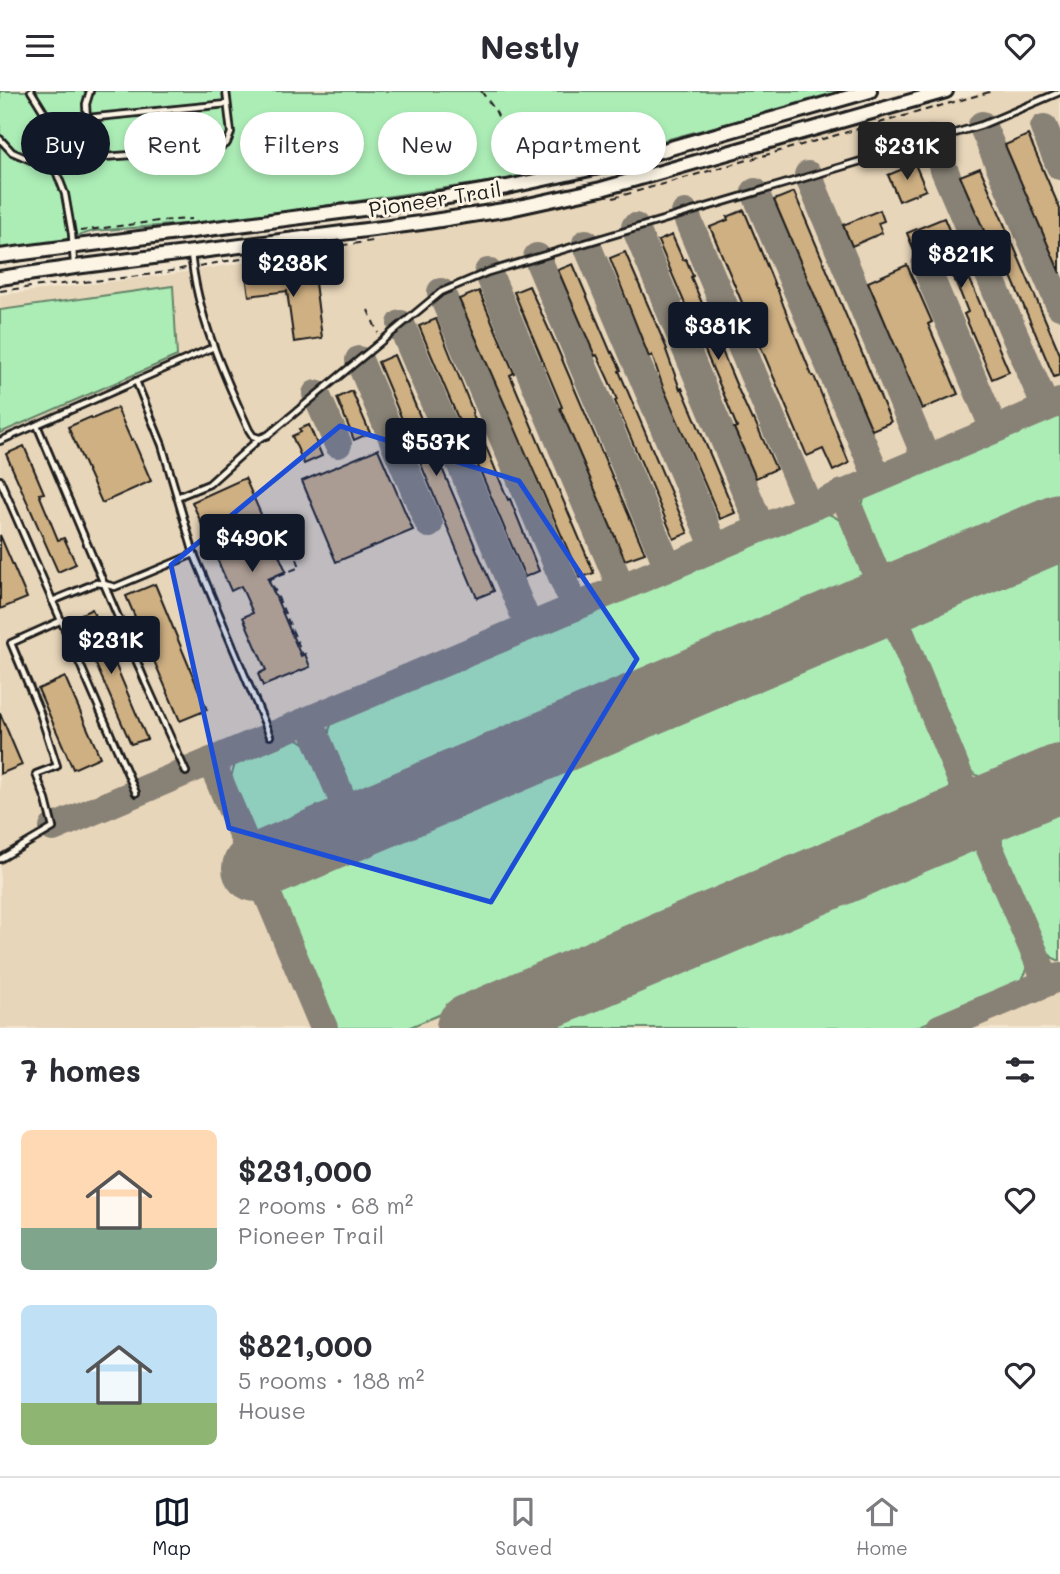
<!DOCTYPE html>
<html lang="en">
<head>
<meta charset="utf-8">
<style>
	body { margin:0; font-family:Mali,sans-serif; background:#f7f7f7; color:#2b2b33; height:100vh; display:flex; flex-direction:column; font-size:26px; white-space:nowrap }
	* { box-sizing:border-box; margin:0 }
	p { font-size:23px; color:#7c7c81 }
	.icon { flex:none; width:38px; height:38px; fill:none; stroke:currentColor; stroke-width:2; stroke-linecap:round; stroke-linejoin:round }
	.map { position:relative; height:937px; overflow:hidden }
	.details { display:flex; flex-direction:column; background:#fff; flex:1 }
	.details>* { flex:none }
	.banner { position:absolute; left:21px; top:21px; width:700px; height:63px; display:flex; gap:14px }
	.price { position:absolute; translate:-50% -60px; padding:0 16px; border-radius:7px; background:#111827; color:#fff; font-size:23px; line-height:46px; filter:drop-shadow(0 2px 4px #0008) }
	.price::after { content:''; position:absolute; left:50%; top:42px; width:21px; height:16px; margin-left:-10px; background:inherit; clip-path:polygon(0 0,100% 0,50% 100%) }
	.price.selected { background:#222; color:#fff }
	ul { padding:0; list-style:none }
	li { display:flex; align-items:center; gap:21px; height:175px; padding:0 21px }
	li span { display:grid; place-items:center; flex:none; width:196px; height:140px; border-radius:10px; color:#555 }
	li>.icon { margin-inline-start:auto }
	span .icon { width:84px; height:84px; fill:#fffc; stroke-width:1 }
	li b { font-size:30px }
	h2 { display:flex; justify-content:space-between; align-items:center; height:84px; padding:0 21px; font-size:30px }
	.chip { padding:0 24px; border-radius:32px; background:#fff; box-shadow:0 4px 10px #0003; font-size:24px; line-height:63px }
	.chip.selected { background:#111827; color:#fff }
	header { display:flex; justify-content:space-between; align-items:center; height:91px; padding:0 21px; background:#fff; font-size:32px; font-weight:700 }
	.tab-bar { display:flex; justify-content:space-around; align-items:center; height:98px; border-top:2px solid #e1e1e2; background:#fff; font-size:19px; color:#7c7c81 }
	.tab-bar a { display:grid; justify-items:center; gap:4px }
	.tab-bar .selected { color:#111827 }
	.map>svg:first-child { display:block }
	.built { fill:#e8d6ba }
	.green { fill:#acedb6; stroke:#648469; stroke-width:2 }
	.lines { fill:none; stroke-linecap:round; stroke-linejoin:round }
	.taxiway { stroke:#888276; stroke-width:28 }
	.runway { stroke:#888276; stroke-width:68 }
	.building { fill:#cfb083; stroke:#1c1c1c; stroke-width:2 }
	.service-casing { stroke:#1c1c1c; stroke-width:10 }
	.secondary-casing { stroke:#1c1c1c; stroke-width:18 }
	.path { stroke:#1c1c1c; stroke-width:2; stroke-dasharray:7 5; stroke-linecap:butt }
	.service { stroke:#fcf5e5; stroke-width:4.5 }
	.secondary { stroke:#fcf5e5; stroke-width:12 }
	.marked { fill:#1d4ed8; fill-opacity:0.2; stroke:#1d4ed8; stroke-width:5; stroke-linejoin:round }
	.labels { text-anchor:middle; stroke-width:6; stroke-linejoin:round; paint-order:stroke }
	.street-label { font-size:21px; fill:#1c1c1c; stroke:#fcf5e5 }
</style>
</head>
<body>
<header><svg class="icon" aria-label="menu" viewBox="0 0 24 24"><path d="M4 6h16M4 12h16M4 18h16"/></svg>Nestly<svg class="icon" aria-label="heart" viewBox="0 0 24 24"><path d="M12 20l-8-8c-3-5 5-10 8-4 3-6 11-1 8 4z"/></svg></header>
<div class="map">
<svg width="1060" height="937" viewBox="0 0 1060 937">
	<rect width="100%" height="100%" fill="#f3e7d1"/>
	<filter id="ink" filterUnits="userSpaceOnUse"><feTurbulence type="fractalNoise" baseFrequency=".0143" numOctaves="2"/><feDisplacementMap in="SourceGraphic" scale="14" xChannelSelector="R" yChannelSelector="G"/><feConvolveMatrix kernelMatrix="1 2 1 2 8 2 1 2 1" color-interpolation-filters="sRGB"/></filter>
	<g filter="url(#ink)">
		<polygon class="built" points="986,0 1060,0 1060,937 0,937 0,204 166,184 312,161 591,107"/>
		<g class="green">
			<polygon points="0,0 848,0 535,84 220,130 94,140 54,152 0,158"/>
			<polygon points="173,195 177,265 0,342 0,219"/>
			<polygon points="1055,325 1060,326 1060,416 902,482 886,478 881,473 860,424 864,407 872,400 1044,327"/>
			<path d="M 825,422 C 831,424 836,425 840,430 C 846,437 864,479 863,488 C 862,495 858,498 854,503 L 373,707 C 364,707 359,706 352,700 C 344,692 329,656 329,644 C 328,636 333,630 339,625 L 815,424 Z"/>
			<path d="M 1060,454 L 1060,661 L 993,689 C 980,687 973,684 965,673 L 911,542 C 907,525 910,520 925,512 Z"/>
			<path d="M 866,537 C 878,535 884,539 892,547 L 949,683 C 951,695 949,701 942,711 L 408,937 L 335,937 L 280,809 C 278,794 281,791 290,780 Z"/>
			<polygon points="298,648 310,656 330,704 329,718 320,729 276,748 265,748 257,745 250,737 230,689 235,673 244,666 282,649"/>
			<path d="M 1060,711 L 1060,870 L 1053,867 L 1045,859 L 1003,761 C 1002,755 1000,745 1004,739 C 1010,729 1048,716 1060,711 Z"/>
			<path d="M 966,753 L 977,757 L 985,768 L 1027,864 C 1029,877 1026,884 1018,893 L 915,937 L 527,937 L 955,755 Z"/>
		</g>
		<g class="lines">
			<g class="taxiway">
				<polyline points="982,34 1060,215"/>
				<polyline points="1044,37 1060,75"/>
				<polyline points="931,48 1046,317"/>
				<polyline points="808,84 926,367"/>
				<polyline points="755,101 878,388"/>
				<polyline points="685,122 809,416"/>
				<polyline points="635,136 761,437"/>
				<polyline points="586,152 715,457"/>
				<polyline points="537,166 668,476"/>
				<polyline points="925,174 994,338"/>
				<polyline points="488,181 621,496"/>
				<polyline points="441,201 575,516"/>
				<polyline points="401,233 529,535"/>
				<polyline points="359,269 429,433"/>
				<polyline points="316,303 338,353"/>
				<polyline points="843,402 975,723 1047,891"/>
				<polyline points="309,629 354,736"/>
				<polyline points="211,670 324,937"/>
				<polyline points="53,737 1060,311"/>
				<polyline points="940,937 1060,886"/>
			</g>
			<g class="runway">
				<polyline points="256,777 1060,436"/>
				<polyline points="470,937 1060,687"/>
			</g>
		</g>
		<g class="building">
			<polygon points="1028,44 1060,118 1060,182 1005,54"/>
			<polygon points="915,73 926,99 899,110 888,84"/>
			<polygon points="980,77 1060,263 1060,284 1054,286 999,157 993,160 960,85"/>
			<polygon points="794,101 891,331 872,339 774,109"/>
			<polygon points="744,119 776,197 777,197 784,216 812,285 814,285 849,372 833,380 823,358 807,365 710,136 728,129 727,126"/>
			<polygon points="880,119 884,130 878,132 882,142 852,155 843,134"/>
			<polygon points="944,127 1009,281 992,288 964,223 968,221 960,201 940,158 917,167 907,142"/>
			<polygon points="672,144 683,169 686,168 693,185 691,186 738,298 752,329 754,328 776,378 756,387 734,337 737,336 724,304 658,150"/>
			<polygon points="625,161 667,258 666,259 680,298 682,297 735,422 720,428 663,296 652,264 649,266 610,167"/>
			<polygon points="573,173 611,262 612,261 621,279 619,280 688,442 674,448 615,310 617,309 609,290 597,264 595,265 558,179"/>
			<polygon points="907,174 932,231 928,233 958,303 922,318 868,191"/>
			<polygon points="313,176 322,247 294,251 287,200 249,205 246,185"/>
			<polygon points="529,195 555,252 645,462 625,469 560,317 562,316 514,201"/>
			<polygon points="479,200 514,282 510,284 594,482 580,487 459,208"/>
			<polygon points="436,228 473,321 472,322 508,409 510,408 539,480 525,486 419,235"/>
			<polygon points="394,264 494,500 477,507 378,271"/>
			<polygon points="352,300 370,342 354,349 337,307"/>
			<polygon points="117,317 131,349 133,348 151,390 102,412 68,336 91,326 92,328"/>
			<polygon points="309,334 322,365 304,373 292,345 301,341 299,338"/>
			<polygon points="24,355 44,402 39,403 58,449 64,447 76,473 58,481 6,363"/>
			<polygon points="378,358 413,439 336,471 302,390"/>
			<polygon points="245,387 286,480 268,488 301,565 305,563 310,576 263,595 258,583 266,579 243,526 253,522 241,495 231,500 192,411"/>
			<polygon points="0,444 27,507 0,518"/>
			<polygon points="155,493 207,619 180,630 126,505"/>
			<polygon points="92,518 147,648 131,653 75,526"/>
			<polygon points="65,586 100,666 73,678 38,598"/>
			<polygon points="0,622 22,674 0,683"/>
		</g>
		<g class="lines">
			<defs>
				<g id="service">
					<polyline points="31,0 49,29 50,51 56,80 65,103 72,143 74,173"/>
					<polyline points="87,27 227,13"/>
					<polyline points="0,48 12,61 56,80 89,67 217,58 227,52 231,42 226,0"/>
					<polyline points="25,66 31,64 50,51"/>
					<polyline points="89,67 86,13 90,0"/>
					<path d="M 191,162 C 197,224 223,282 249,339 L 253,345 L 259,347"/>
					<polyline points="136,290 162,354 194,463 270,645"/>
					<polyline points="37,334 145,590 186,681"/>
					<polyline points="0,350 214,256"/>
					<polyline points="0,389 136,702"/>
					<polyline points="177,406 209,393 260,347 268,344 441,201 488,181 982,34 1060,1"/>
					<polyline points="52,510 96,492 104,493 115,496 194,463"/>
					<polyline points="0,768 53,737 46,709 36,683 57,675 39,619 11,552 60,530"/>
				</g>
				<g id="secondary">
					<polyline points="0,165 417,111 507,96 595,77 639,66 870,0"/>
					<polyline points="0,187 75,176 421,132 510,118 601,98 946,0"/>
				</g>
			</defs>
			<use href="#service" class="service-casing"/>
			<use href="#secondary" class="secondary-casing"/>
			<g class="path">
				<polyline points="481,0 495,19 506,42 535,79"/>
				<polyline points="613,107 993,0"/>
				<polyline points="80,140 159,130 192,128"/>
				<polyline points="199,175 227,170 373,150"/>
				<path d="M 0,200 C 62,191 125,190 186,177"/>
				<polyline points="368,219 378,242"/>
				<polyline points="297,468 300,476 270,488 303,564"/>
			</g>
			<use href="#service" class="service"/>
			<use href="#secondary" class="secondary"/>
		</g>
	</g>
	<path class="marked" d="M 340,335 L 519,390 L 637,568 L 491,811 L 229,737 L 171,474 Z"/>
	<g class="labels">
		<g class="street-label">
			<text transform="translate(435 109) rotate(-9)" y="7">Pioneer Trail</text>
		</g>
	</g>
</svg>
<b class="price selected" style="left:907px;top:91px">$231K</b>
<b class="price" style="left:961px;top:199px">$821K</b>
<b class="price" style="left:293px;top:208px">$238K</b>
<b class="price" style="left:718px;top:271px">$381K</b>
<b class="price" style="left:436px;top:387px">$537K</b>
<b class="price" style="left:252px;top:483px">$490K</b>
<b class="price" style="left:111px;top:585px">$231K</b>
<div class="banner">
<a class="chip selected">Buy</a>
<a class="chip">Rent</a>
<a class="chip">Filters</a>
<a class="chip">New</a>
<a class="chip">Apartment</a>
</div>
</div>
<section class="details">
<h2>7 homes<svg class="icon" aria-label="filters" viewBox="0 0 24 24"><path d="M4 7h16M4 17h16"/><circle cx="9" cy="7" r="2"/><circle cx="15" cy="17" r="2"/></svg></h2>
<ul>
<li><span style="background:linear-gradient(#ffd9b3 70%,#7fa58c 0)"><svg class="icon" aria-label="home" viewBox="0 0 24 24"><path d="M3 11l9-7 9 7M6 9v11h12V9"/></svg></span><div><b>$231,000</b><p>2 rooms · 68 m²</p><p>Pioneer Trail</p></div><svg class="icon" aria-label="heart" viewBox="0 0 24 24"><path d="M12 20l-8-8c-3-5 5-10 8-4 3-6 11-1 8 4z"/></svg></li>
<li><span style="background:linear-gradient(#bfe0f5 70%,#8fb573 0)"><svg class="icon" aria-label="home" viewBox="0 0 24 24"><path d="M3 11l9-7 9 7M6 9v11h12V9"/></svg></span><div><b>$821,000</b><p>5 rooms · 188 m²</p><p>House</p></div><svg class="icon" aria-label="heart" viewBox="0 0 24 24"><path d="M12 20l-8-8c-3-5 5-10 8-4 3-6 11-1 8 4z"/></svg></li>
</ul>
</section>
<nav class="tab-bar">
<a class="selected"><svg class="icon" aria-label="map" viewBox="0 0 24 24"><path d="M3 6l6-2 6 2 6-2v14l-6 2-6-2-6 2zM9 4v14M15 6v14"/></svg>Map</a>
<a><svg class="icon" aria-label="saved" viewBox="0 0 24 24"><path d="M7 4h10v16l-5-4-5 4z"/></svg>Saved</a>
<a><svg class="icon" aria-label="home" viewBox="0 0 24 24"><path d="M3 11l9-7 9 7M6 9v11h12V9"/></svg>Home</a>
</nav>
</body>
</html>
